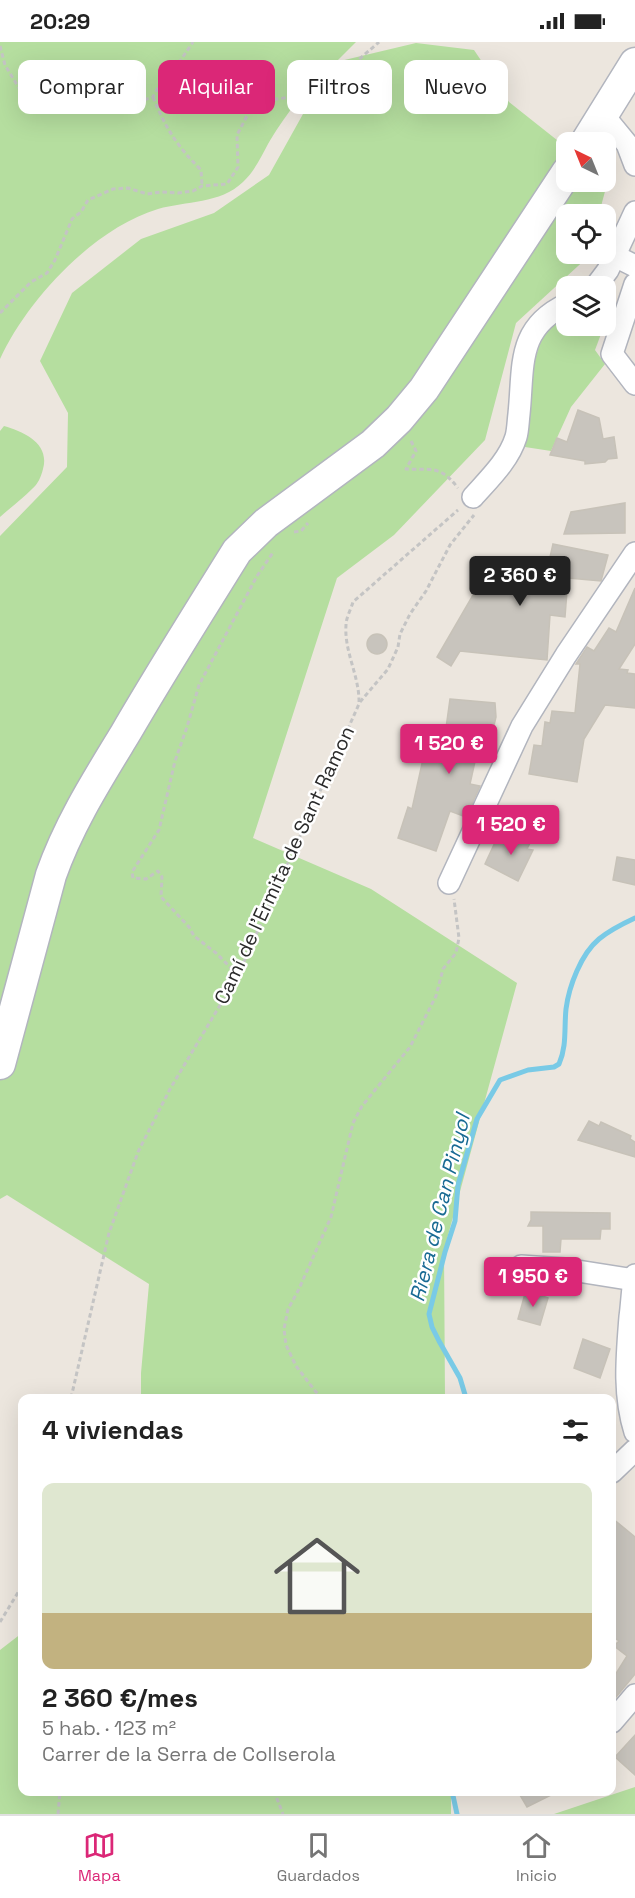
<!DOCTYPE html>
<html lang="es">
<head>
<meta charset="utf-8">
<style>
	body { margin:0; font-family:"Space Grotesk",sans-serif; background:#f6f6f6; color:#222; height:100vh; display:flex; flex-direction:column; font-size:22px; white-space:nowrap }
	* { box-sizing:border-box; margin:0 }
	p { font-size:20px; color:#767676 }
	.icon { flex:none; width:33px; height:33px; fill:none; stroke:currentColor; stroke-width:2; stroke-linecap:round; stroke-linejoin:round }
	.map { position:relative; flex:1; overflow:hidden }
	.side { position:absolute; left:18px; top:1352px; width:598px; height:402px; display:flex; flex-direction:column; background:#fff; border-radius:12px; box-shadow:0 6px 24px #0002 }
	.side>* { flex:none }
	.guide { position:absolute; left:18px; top:18px; width:600px; height:54px; display:flex; gap:12px }
	.needle { width:39px; rotate:317deg }
	.fabs { position:absolute; left:556px; top:90px; display:grid; gap:12px }
	.fabs a { display:grid; place-items:center; width:60px; height:60px; border-radius:12px; background:#fff; box-shadow:0 6px 24px #0002; font-size:30px }
	.price { position:absolute; translate:-50% -51px; padding:0 14px; border-radius:6px; background:#db2777; color:#fff; font-size:20px; line-height:39px; filter:drop-shadow(0 2px 3px #0008) }
	.price::after { content:''; position:absolute; left:50%; top:36px; width:18px; height:14px; margin-left:-9px; background:inherit; clip-path:polygon(0 0,100% 0,50% 100%) }
	.price.on { background:#222; color:#fff }
	ul { padding:0; list-style:none }
	li { display:grid; align-content:center; gap:12px; height:318px; padding:0 24px }
	li span { display:grid; place-items:center; height:186px; border-radius:12px; color:#555 }
	li>.icon { margin-inline-start:auto }
	span .icon { width:108px; height:108px; fill:#fffc; stroke-width:1 }
	li b { font-size:26px }
	h2 { display:flex; justify-content:space-between; align-items:center; height:72px; padding:0 24px; font-size:26px }
	.tag { padding:0 21px; border-radius:12px; background:#fff; box-shadow:0 6px 24px #0002; font-size:21px; line-height:54px }
	.tag.on { background:#db2777; color:#fff }
	.status { display:flex; justify-content:space-between; align-items:center; height:42px; padding:0 30px; background:#fff; direction:ltr }
	.status svg { height:16px; fill:currentColor }
	.menu { display:flex; justify-content:space-around; align-items:center; height:84px; border-top:2px solid #e0e0e0; background:#fff; font-size:16px; color:#767676 }
	.menu a { display:grid; justify-items:center; gap:3px }
	.menu .on { color:#db2777 }
	.map>svg:first-child { display:block }
	.green { fill:#b5de9f }
	.lines { fill:none; stroke-linecap:round; stroke-linejoin:round }
	.stream { stroke:#79cae6; stroke-width:5 }
	.building { fill:#c8c4bd; stroke:#c7c2b8; stroke-width:1.5 }
	.street-casing { stroke:#b2b5be; stroke-width:24 }
	.secondary-casing { stroke:#b2b5be; stroke-width:33 }
	.path { stroke:#c4c4c4; stroke-width:3; stroke-dasharray:4.5 3; stroke-linecap:butt }
	.street { stroke:#fff; stroke-width:21 }
	.secondary { stroke:#fff; stroke-width:30 }
	.labels { text-anchor:middle; stroke-width:5; stroke-linejoin:round; paint-order:stroke }
	.street-label { font-size:20px; fill:#2b2b2b; stroke:#fff }
	.water-label { font-size:21px; font-style:italic; fill:#186a93; stroke:#fff }
</style>
</head>
<body>
<div class="status"><b>20:29</b><svg viewBox="0 0 49 12"><path d="M0 12V9h3v3zM5 12V6h3v6zM10 12V3h3v9zM15 12V0h3v12zM26 1h20v11H26zM47 4h2v5h-2z"/></svg></div>
<div class="map">
<svg width="635" height="1772" viewBox="0 0 635 1772">
	<rect width="100%" height="100%" fill="#ece6de"/>
	<g class="green">
		<path d="M 0,0 L 356,0 L 336,20 L 416,1 L 474,8 L 509,60 L 567,106 L 567,140 L 606,140 L 606,136 L 608,138 L 599,172 L 567,172 L 567,212 L 590,212 L 590,213 L 516,281 L 485,398 L 394,493 L 337,536 L 253,796 L 371,847 L 517,941 L 444,1208 L 445,1356 L 141,1356 L 141,1331 L 149,1242 L 7,1153 L 0,1157 L 0,494 L 67,425 L 68,371 L 40,319 L 72,251 L 141,197 L 214,171 L 269,133 L 327,29 C 308,41 281,80 268,102 C 261,115 254,130 243,140 C 220,162 186,159 158,167 C 94,186 27,258 0,317 Z"/>
		<path d="M 567,273 L 567,284 L 604,284 L 595,308 L 605,322 L 571,365 L 551,409 L 525,405 C 528,373 529,312 548,287 C 553,280 561,277 567,273 Z"/>
		<path d="M 4,384 C 25,390 50,402 43,427 C 41,435 38,442 32,447 C 22,457 10,466 0,475 L 0,389 Z"/>
		<polygon points="22,1591 22,1749 451,1749 451,1772 0,1772 0,1608"/>
		<polygon points="635,1745 635,1772 554,1772"/>
	</g>
	<g class="lines">
		<g class="stream">
			<path d="M 466,1356 L 460,1336 L 439,1299 L 432,1285 L 429,1272 L 445,1210 L 455,1179 L 458,1143 L 477,1077 L 500,1038 L 528,1028 L 554,1025 L 559,1022 C 567,1004 564,986 566,967 C 569,944 581,912 599,897 C 610,888 622,882 635,876"/>
			<polyline points="452,1749 457,1772"/>
		</g>
	</g>
	<g class="building">
		<polygon points="578,368 599,376 603,397 614,395 617,416 608,417 605,420 585,422 585,419 550,413 557,396 567,400"/>
		<polygon points="625,461 625,491 564,492 571,470"/>
		<polygon points="553,502 608,513 601,539 568,536 565,575 550,573 547,618 460,609 451,624 437,615 473,553 475,554 497,518 526,536 532,522 548,524"/>
		<polygon points="635,546 635,602 619,627 628,628 627,631 635,632 635,666 605,663 584,697 577,740 529,732 534,703 542,704 545,680 550,681 552,669 575,671 580,622 576,622 587,605 594,609 609,586 616,590"/>
		<circle cx="377" cy="602" r="10"/>
		<polygon points="450,657 495,661 496,675 492,692 484,691 483,699 478,706 470,742 480,744 466,775 450,769 436,809 398,796 408,765 412,767 423,717 442,720 450,687 446,686"/>
		<polygon points="519,791 533,795 527,807 533,808 518,839 485,822 498,794 514,801"/>
		<polygon points="617,815 635,818 635,843 613,838"/>
		<polygon points="589,1079 599,1084 601,1080 631,1094 630,1097 635,1100 635,1115 578,1098"/>
		<polygon points="531,1170 610,1171 610,1187 601,1187 600,1197 561,1197 560,1210 543,1210 543,1184 528,1184 531,1178"/>
		<polygon points="526,1248 548,1256 540,1283 518,1277"/>
		<polygon points="583,1297 610,1307 600,1336 574,1326"/>
		<polygon points="612,1476 635,1495 635,1632 612,1660 612,1638 627,1614 614,1604 619,1599 612,1594"/>
		<polygon points="635,1693 635,1733 615,1715"/>
		<polygon points="528,1749 559,1749 527,1765 520,1753"/>
	</g>
	<g class="lines">
		<defs>
			<g id="street">
				<polyline points="604,74 627,102 635,123"/>
				<polyline points="615,214 635,224"/>
				<polyline points="635,242 612,312 635,342"/>
				<polyline points="596,244 608,228 635,170"/>
				<path d="M 473,455 C 489,437 509,418 516,395 C 518,388 518,380 519,372 C 524,324 516,286 567,262"/>
				<polyline points="449,841 522,684 566,613 635,511"/>
				<polyline points="521,1224 565,1227 634,1238"/>
				<path d="M 635,1233 C 632,1247 632,1261 630,1275 C 627,1314 623,1352 635,1390"/>
				<polyline points="612,1430 635,1408"/>
				<polyline points="612,1680 635,1653"/>
			</g>
			<g id="secondary">
				<polyline points="586,100 635,21"/>
				<path d="M 0,1022 L 51,833 C 69,782 97,738 125,692 C 161,630 199,570 237,509 L 266,481 L 373,402 L 399,377 L 424,347 L 567,130"/>
			</g>
		</defs>
		<use href="#street" class="street-casing"/>
		<use href="#secondary" class="secondary-casing"/>
		<g class="path">
			<polyline points="0,4 5,23 22,51 39,58 48,55 90,53 96,67 112,68 153,55 163,36 176,25 193,0"/>
			<path d="M 153,55 C 166,87 177,104 201,128 L 202,143"/>
			<polyline points="0,271 31,240 47,231 55,218 72,177 81,170 88,158 113,147 128,146 147,152 161,150 178,151 193,149 202,144 227,142 238,125 237,93 250,68 276,57 309,53 341,33 379,0"/>
			<path d="M 411,399 L 416,409 L 406,427 C 432,428 440,423 458,446"/>
			<polyline points="294,490 301,489 308,481"/>
			<polyline points="360,660 388,627 398,605 400,592 410,572 426,549 450,503 474,473"/>
			<polyline points="238,933 216,911 194,894 189,885 161,855 162,835 158,829 146,837 133,836 132,830 159,788 175,719 187,685 199,643 257,534 274,509"/>
			<path d="M 71,1356 L 109,1191 L 138,1110 L 170,1047 L 238,933 L 359,662 C 360,635 344,610 346,583 C 346,576 351,567 353,560 L 458,468"/>
			<polyline points="323,1356 316,1350 296,1324 286,1303 284,1287 288,1267 298,1249 331,1175 353,1081 362,1064 410,1005 436,954 443,927 456,911 459,896 454,857"/>
			<polyline points="0,1580 22,1544"/>
			<polyline points="274,1749 283,1772"/>
			<polyline points="58,1772 60,1749"/>
		</g>
		<use href="#street" class="street"/>
		<use href="#secondary" class="secondary"/>
	</g>
	<g class="labels">
		<g class="street-label">
			<text transform="translate(284 823) rotate(-65)" y="7">Camí de l'Ermita de Sant Ramon</text>
		</g>
		<g class="water-label">
			<text transform="translate(440 1166) rotate(-76)" y="7">Riera de Can Pinyol</text>
		</g>
	</g>
</svg>
<div class="fabs">
<a><svg class="needle" viewBox="-14 -14 28 28"><path d="M0-13l5 13h-10z" fill="#e53935"/><path d="M0 13l5-13h-10z" fill="#767676"/></svg></a>
<a><svg class="icon" aria-label="locate" viewBox="0 0 24 24"><circle cx="12" cy="12" r="6"/><path d="M12 2v4M12 18v4M2 12h4M18 12h4"/></svg></a>
<a><svg class="icon" aria-label="layers" viewBox="0 0 24 24"><path d="M12 4l9 5-9 5-9-5zM3 14l9 5 9-5"/></svg></a>
</div>
<b class="price on" style="left:520px;top:565px">2 360 €</b>
<b class="price" style="left:449px;top:733px">1 520 €</b>
<b class="price" style="left:511px;top:814px">1 520 €</b>
<b class="price" style="left:533px;top:1266px">1 950 €</b>
<div class="guide">
<a class="tag">Comprar</a>
<a class="tag on">Alquilar</a>
<a class="tag">Filtros</a>
<a class="tag">Nuevo</a>
</div>
<section class="side">
<h2>4 viviendas<svg class="icon" aria-label="filters" viewBox="0 0 24 24"><path d="M4 7h16M4 17h16"/><circle cx="9" cy="7" r="2"/><circle cx="15" cy="17" r="2"/></svg></h2>
<ul>
<li><span style="background:linear-gradient(#dfe7d0 70%,#c2b280 0)"><svg class="icon" aria-label="home" viewBox="0 0 24 24"><path d="M3 11l9-7 9 7M6 9v11h12V9"/></svg></span><div><b>2 360 €/mes</b><p>5 hab. · 123 m²</p><p>Carrer de la Serra de Collserola</p></div></li>
</ul>
</section>
</div>
<nav class="menu">
<a class="on"><svg class="icon" aria-label="map" viewBox="0 0 24 24"><path d="M3 6l6-2 6 2 6-2v14l-6 2-6-2-6 2zM9 4v14M15 6v14"/></svg>Mapa</a>
<a><svg class="icon" aria-label="saved" viewBox="0 0 24 24"><path d="M7 4h10v16l-5-4-5 4z"/></svg>Guardados</a>
<a><svg class="icon" aria-label="home" viewBox="0 0 24 24"><path d="M3 11l9-7 9 7M6 9v11h12V9"/></svg>Inicio</a>
</nav>
</body>
</html>
